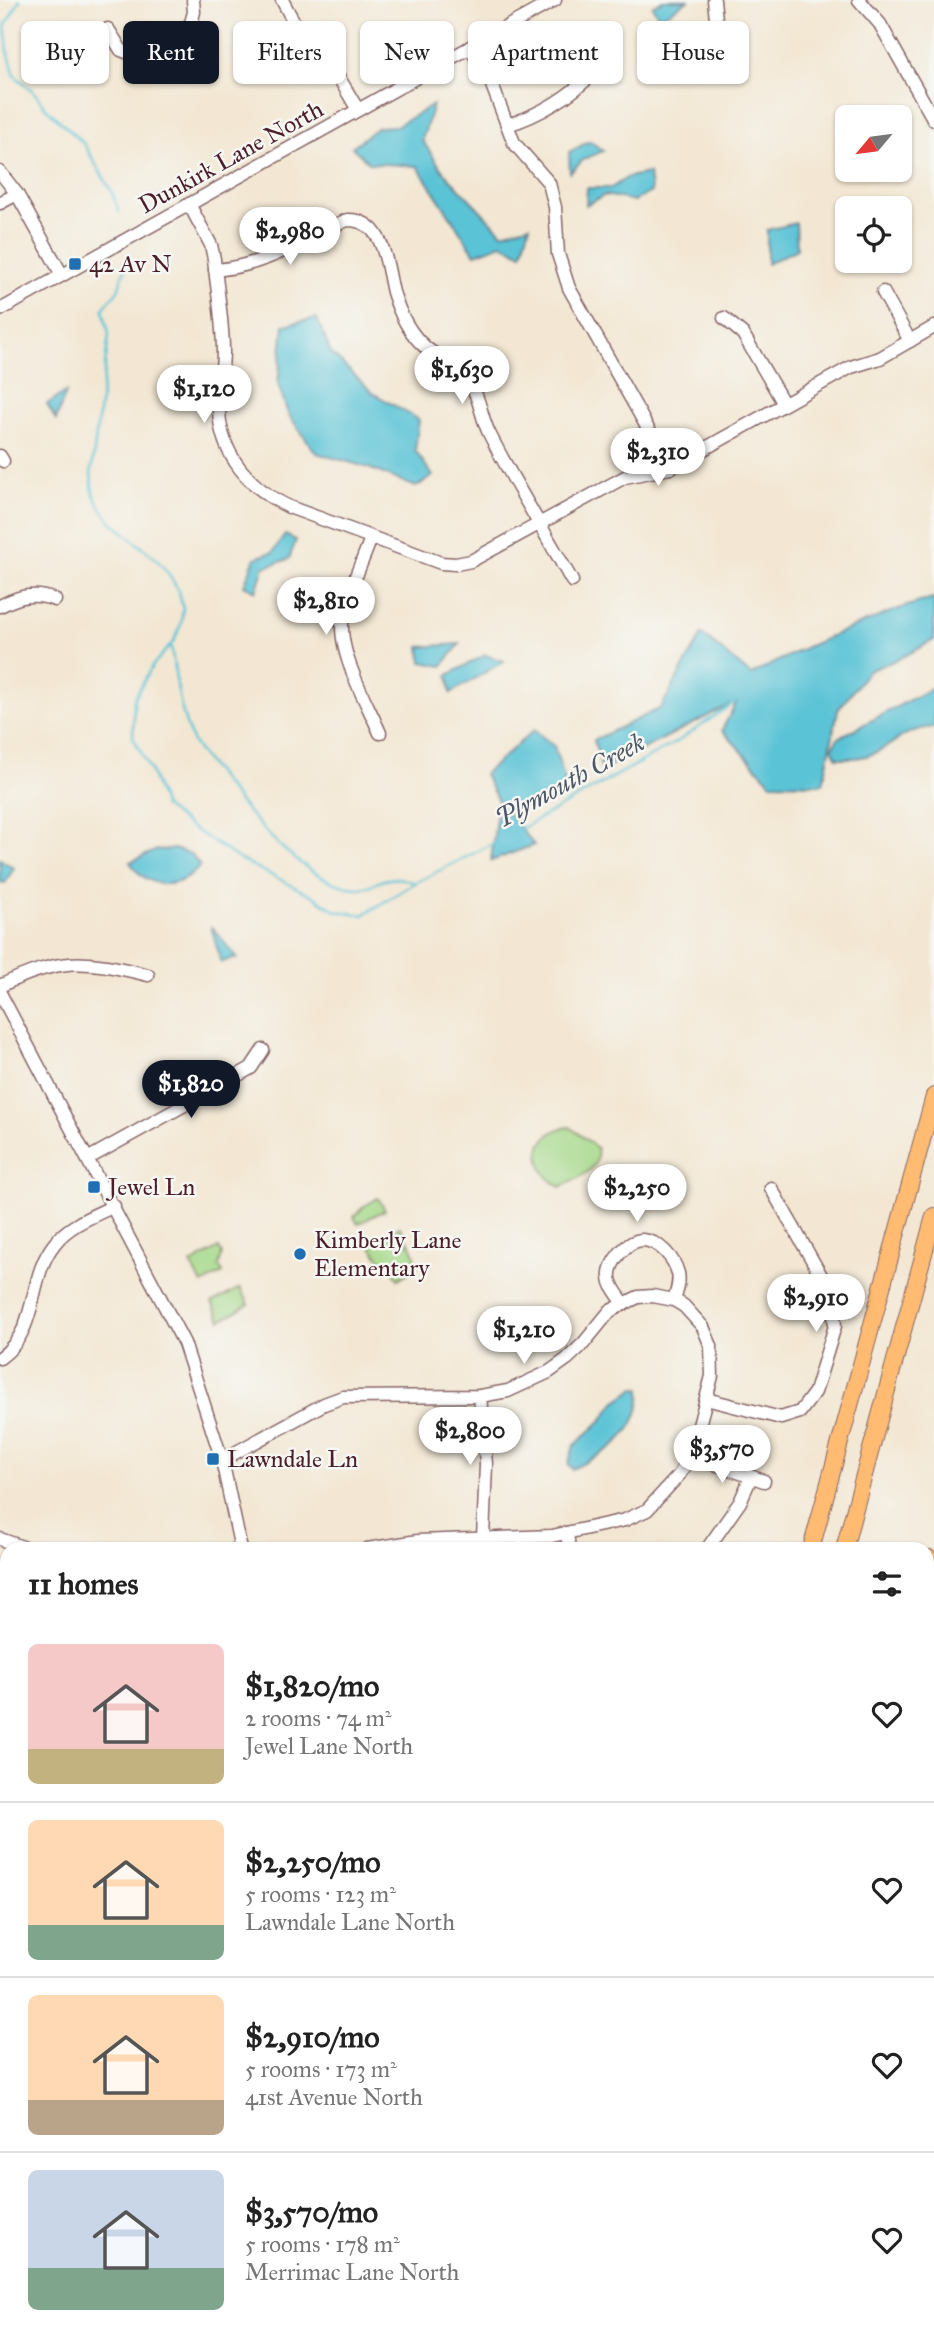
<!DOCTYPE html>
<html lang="en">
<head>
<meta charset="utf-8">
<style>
	body { margin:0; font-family:"IM FELL Great Primer",serif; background:#f2f2f2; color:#222; height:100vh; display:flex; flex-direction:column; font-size:26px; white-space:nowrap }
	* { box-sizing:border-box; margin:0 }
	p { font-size:23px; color:#767676 }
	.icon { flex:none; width:38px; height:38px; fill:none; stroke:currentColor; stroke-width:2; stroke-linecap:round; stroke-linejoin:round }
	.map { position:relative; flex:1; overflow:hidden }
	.details { position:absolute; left:0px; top:1542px; width:934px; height:800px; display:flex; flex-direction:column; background:#fff; border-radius:21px 21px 0 0; box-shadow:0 2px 5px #0004 }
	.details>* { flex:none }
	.banner { position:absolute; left:21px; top:21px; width:892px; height:63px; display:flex; gap:14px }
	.needle { width:46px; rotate:241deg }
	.buttons { position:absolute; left:835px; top:105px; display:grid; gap:14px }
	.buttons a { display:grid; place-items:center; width:77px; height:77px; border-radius:10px; background:#fff; box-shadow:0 2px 5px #0004; font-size:35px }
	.price { position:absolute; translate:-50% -60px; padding:0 16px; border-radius:24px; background:#fff; color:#222; font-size:23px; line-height:46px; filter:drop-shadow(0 2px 4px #0008) }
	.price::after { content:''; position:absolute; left:50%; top:42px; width:21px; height:16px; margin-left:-10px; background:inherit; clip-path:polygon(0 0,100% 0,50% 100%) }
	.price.selected { background:#111827; color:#fff }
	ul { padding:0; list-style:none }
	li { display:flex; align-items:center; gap:21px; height:175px; padding:0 28px }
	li+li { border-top:2px solid #e0e0e0 }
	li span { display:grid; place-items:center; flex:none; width:196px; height:140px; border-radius:10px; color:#555 }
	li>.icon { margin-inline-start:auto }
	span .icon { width:84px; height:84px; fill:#fffc; stroke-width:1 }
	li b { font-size:30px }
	h2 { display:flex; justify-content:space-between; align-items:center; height:84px; padding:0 28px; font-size:30px }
	.chip { padding:0 24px; border-radius:10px; background:#fff; box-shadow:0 2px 5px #0004; font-size:24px; line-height:63px }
	.chip.selected { background:#111827; color:#fff }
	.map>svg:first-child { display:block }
	.green { fill:#a4d888; stroke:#777c5a; stroke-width:2 }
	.water { fill:#5ac3d6; stroke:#527180; stroke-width:2 }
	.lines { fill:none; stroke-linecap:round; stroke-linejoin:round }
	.stream { stroke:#5ac3d6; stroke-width:2.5 }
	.minor-casing { stroke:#856566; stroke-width:15 }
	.major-casing { stroke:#856566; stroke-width:18 }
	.minor { stroke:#fff; stroke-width:12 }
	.major { stroke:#ffbb71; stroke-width:16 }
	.poi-dot { fill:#1f6fb2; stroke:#f6f6f2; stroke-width:2.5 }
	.labels { text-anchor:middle; stroke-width:5; stroke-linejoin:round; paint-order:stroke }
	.street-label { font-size:24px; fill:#4a1f2b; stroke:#f6f6f2 }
	.poi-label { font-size:24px; fill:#4a1f2b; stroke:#f6f6f2; text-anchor:start }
	.water-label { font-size:26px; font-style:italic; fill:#505867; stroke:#f6f6f2 }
</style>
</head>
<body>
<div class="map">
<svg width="934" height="2341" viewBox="0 0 934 2341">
	<rect width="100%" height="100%" fill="#f6f6f2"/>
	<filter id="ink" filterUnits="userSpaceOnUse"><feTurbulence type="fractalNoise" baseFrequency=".0143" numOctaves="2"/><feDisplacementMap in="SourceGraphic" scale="14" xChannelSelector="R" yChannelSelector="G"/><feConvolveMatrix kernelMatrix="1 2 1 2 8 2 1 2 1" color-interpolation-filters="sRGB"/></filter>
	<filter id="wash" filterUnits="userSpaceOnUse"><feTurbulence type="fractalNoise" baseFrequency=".00686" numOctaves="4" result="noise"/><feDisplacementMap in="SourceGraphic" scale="28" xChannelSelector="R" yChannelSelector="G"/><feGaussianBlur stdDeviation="1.57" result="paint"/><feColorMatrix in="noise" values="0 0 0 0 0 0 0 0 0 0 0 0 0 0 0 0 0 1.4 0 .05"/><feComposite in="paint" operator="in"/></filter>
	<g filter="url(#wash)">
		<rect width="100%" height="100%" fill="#f3e7d3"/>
		<g class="green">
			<path d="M 570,1127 L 597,1148 C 601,1171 579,1177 561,1187 C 529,1171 533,1130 570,1127 Z"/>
			<polygon points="378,1198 385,1210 358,1224 354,1217 363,1207"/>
			<path d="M 400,1227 C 407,1240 418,1253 416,1268 L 398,1279 L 388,1262 L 384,1264 L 368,1243 Z"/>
			<polygon points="219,1248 222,1254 219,1266 223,1273 202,1284 191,1264"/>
			<polygon points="240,1288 249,1304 221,1320 212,1303"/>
		</g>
		<g class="water">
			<polygon points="663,0 688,0 660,18 652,6"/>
			<polygon points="433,105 422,140 442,170 502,233 530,225 522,254 502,244 475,254 417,166 369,163 352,147 378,127 396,126"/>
			<polygon points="590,141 603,151 584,159 570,173 569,152"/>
			<polygon points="649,173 651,192 634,201 605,195 586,205 587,188 611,188 628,177"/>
			<polygon points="796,223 797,249 767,264 767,230"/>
			<polygon points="317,318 331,353 373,393 419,420 415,450 433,476 416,487 366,467 316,453 288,414 278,384 284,325"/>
			<polygon points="66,392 56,420 47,404"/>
			<polygon points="285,535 296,540 289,559 264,567 256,591 244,585 255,558 273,552"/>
			<path d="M 934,599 L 934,640 L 901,658 L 868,671 L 838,710 L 823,784 L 771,783 L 722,730 L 737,701 L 602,770 L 594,740 L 661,708 L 702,634 L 751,675 C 788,655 827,637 866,622 C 888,613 911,603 934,599 Z"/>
			<polygon points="460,644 442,666 422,662 420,647"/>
			<polygon points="485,655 504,661 451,693 448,675"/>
			<path d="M 934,687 L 934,727 C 903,729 897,744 872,754 C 861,759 849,758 837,758 L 832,748 L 838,738 Z"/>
			<polygon points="534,730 554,746 567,788 530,808 506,810 534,845 491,861 498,801 484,774"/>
			<path d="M 174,849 L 191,854 L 200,866 C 178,891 148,890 130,862 L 157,850 Z"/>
			<polygon points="0,859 14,868 5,883 0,882"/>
			<polygon points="211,926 237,958 221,962"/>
			<path d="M 635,1388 L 641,1388 C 641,1434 610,1451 572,1469 L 568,1464 L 574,1446 L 603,1419 L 615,1402 Z"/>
			<polygon points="19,2335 58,2335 57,2341 28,2341"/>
		</g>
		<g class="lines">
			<g class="stream">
				<polyline points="20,0 5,26 8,51 15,76 34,92 45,107 84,144 112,192 119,212"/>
				<polyline points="127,262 118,290 103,309 109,334 91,475 93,493 101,508 112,522 156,559 168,573 178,590 183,608 181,624 174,641 153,665 134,699 133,737 150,769 164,807 189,826 239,859 313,896 336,911 363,915 415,883 494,843"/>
				<path d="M 171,646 C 176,677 179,710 192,740 C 198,752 208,763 217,774 C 247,813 299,877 349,887 C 368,891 374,881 390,879 C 399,877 407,880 415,883"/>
				<polyline points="519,830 680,740 738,700"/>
			</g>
		</g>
	</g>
	<g filter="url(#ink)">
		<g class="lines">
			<defs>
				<g id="minor">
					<polyline points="282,0 295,24 335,71 358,110"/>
					<polyline points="714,0 717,29 734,66"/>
					<polyline points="859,0 880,24 934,120"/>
					<polyline points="108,29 121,50 141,58 151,57 161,51 191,23 194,12 193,0"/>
					<polyline points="470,47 492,85 514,143 549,183 555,207 558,254 569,288 670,468"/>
					<path d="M 507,125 C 538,116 571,96 594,72"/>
					<polyline points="0,172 17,194 62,275"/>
					<polyline points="0,203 17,194"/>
					<path d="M 189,204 L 211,245 L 214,259 C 217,290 223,321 223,351 C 223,371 218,391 219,411 C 221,456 250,488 289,507 L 441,563 L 456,564 L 471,561 L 625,477 L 670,468 L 851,367 L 880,358 L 934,327"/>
					<path d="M 215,270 C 269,265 299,241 347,220 C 385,219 386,264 393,292 C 399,312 409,333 425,347 C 440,360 459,366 470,383 C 480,398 481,417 489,433 C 514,483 545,532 572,581"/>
					<polyline points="883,292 910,341"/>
					<polyline points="0,310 555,0"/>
					<polyline points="724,318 743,334 784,404"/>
					<polyline points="0,456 3,461"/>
					<path d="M 371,538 C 362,563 349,589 343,615 C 336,651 366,700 380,733"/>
					<path d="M 0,606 C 19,596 34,592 55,600"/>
					<path d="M 0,986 C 60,957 84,959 148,975"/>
					<polyline points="0,993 184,1343 222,1460 241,1549"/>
					<polyline points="89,1158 251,1068 263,1050"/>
					<path d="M 623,1302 C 618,1295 611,1287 610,1278 C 608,1263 627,1240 643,1240 C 659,1241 674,1258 678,1273 C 680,1282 677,1291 674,1300"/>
					<path d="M 0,1358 C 41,1328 26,1279 55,1243 C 69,1225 93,1216 114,1206"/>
					<polyline points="480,1396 486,1464 483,1539"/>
					<polyline points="706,1399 781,1418 800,1412 815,1392 835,1326 833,1304 823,1279 771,1188"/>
					<polyline points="691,1456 764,1481"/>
					<polyline points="222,1460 324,1404 343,1397 480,1396 508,1391 549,1372 567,1359 583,1344 610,1311 638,1297 653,1296 674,1300 684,1306 703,1327 711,1346 712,1376 691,1456 679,1475 647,1510 625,1520 552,1536 418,1541 367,1549"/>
					<polyline points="567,1533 569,1549"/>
					<polyline points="0,1539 28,1549"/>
					<polyline points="707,1549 740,1502 751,1477"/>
					<polyline points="0,1709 7,1708"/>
					<polyline points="0,1908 7,1905"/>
					<polyline points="928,1957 934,1958"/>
					<polyline points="0,2240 7,2237"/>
					<polyline points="134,2334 135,2341"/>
					<polyline points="350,2334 352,2341"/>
					<polyline points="399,2334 399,2341"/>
					<polyline points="668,2341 670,2334"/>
				</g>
				<g id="major">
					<polyline points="811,1549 934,1096"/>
					<polyline points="844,1549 934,1216"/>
					<polyline points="929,1558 934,1565"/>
					<polyline points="928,1604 934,1600"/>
					<polyline points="928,1630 934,1627"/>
					<polyline points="0,2127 7,2123"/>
					<polyline points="0,2148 7,2144"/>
					<polyline points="597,2341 599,2334"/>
					<polyline points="630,2341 632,2334"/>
				</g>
			</defs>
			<use href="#minor" class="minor-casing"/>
			<use href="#major" class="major-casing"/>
			<use href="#minor" class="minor"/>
			<use href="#major" class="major"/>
		</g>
	</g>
	<g class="poi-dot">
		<rect x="68" y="257" width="14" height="14" rx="3.5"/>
		<rect x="87" y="1180" width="14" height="14" rx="3.5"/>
		<circle cx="300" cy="1254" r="7"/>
		<rect x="206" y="1452" width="14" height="14" rx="3.5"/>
	</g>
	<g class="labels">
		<g class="street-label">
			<text transform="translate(231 157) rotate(-29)" y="8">Dunkirk Lane North</text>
		</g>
		<g class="poi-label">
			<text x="89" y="272">42 Av N</text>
			<text x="108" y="1195">Jewel Ln</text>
			<text x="314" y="1248">Kimberly Lane<tspan x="314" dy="28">Elementary</tspan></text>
			<text x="227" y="1467">Lawndale Ln</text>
		</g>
		<g class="water-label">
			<text transform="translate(570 780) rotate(-29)" y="9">Plymouth Creek</text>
		</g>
	</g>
</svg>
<div class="buttons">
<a><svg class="needle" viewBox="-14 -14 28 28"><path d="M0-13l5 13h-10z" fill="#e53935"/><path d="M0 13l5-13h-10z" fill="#767676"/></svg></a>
<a><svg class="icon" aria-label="locate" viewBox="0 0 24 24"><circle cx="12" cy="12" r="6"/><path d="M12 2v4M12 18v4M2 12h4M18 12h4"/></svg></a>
</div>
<b class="price" style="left:290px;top:267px">$2,980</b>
<b class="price" style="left:462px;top:406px">$1,630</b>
<b class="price" style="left:204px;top:425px">$1,120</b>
<b class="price" style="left:658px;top:488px">$2,310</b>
<b class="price" style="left:326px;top:637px">$2,810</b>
<b class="price selected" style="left:191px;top:1120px">$1,820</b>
<b class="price" style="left:637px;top:1224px">$2,250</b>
<b class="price" style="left:816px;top:1334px">$2,910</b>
<b class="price" style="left:524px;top:1366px">$1,210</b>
<b class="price" style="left:470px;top:1467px">$2,800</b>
<b class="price" style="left:722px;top:1485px">$3,570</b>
<div class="banner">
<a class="chip">Buy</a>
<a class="chip selected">Rent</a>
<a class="chip">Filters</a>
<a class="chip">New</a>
<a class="chip">Apartment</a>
<a class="chip">House</a>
</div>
<section class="details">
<h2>11 homes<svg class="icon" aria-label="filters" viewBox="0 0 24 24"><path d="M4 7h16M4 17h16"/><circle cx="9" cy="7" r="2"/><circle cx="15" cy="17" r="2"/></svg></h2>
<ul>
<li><span style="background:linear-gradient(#f6c9c9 75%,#c2b280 0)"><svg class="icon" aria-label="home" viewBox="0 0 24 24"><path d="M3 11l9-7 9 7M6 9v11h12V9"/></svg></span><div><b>$1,820/mo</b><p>2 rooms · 74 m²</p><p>Jewel Lane North</p></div><svg class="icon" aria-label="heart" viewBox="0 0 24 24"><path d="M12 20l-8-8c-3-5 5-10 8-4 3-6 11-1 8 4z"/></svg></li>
<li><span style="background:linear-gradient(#ffd9b3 75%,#7fa58c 0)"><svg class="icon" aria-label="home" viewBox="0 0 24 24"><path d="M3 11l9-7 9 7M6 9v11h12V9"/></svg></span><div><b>$2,250/mo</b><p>5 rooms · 123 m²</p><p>Lawndale Lane North</p></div><svg class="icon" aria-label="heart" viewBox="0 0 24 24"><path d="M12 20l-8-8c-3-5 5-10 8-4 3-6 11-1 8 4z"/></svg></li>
<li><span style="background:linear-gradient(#ffd9b3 75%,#b9a48a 0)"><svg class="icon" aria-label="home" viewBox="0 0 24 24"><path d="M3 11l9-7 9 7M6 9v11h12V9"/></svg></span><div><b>$2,910/mo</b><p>5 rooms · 173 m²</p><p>41st Avenue North</p></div><svg class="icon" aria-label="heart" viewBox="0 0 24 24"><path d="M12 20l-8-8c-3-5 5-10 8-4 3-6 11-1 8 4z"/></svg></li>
<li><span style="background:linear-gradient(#c9d6e8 70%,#7fa58c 0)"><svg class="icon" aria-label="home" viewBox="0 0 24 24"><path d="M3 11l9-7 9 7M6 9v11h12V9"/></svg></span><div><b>$3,570/mo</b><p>5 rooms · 178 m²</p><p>Merrimac Lane North</p></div><svg class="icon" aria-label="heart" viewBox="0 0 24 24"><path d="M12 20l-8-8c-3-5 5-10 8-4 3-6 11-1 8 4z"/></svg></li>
</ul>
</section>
</div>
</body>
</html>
